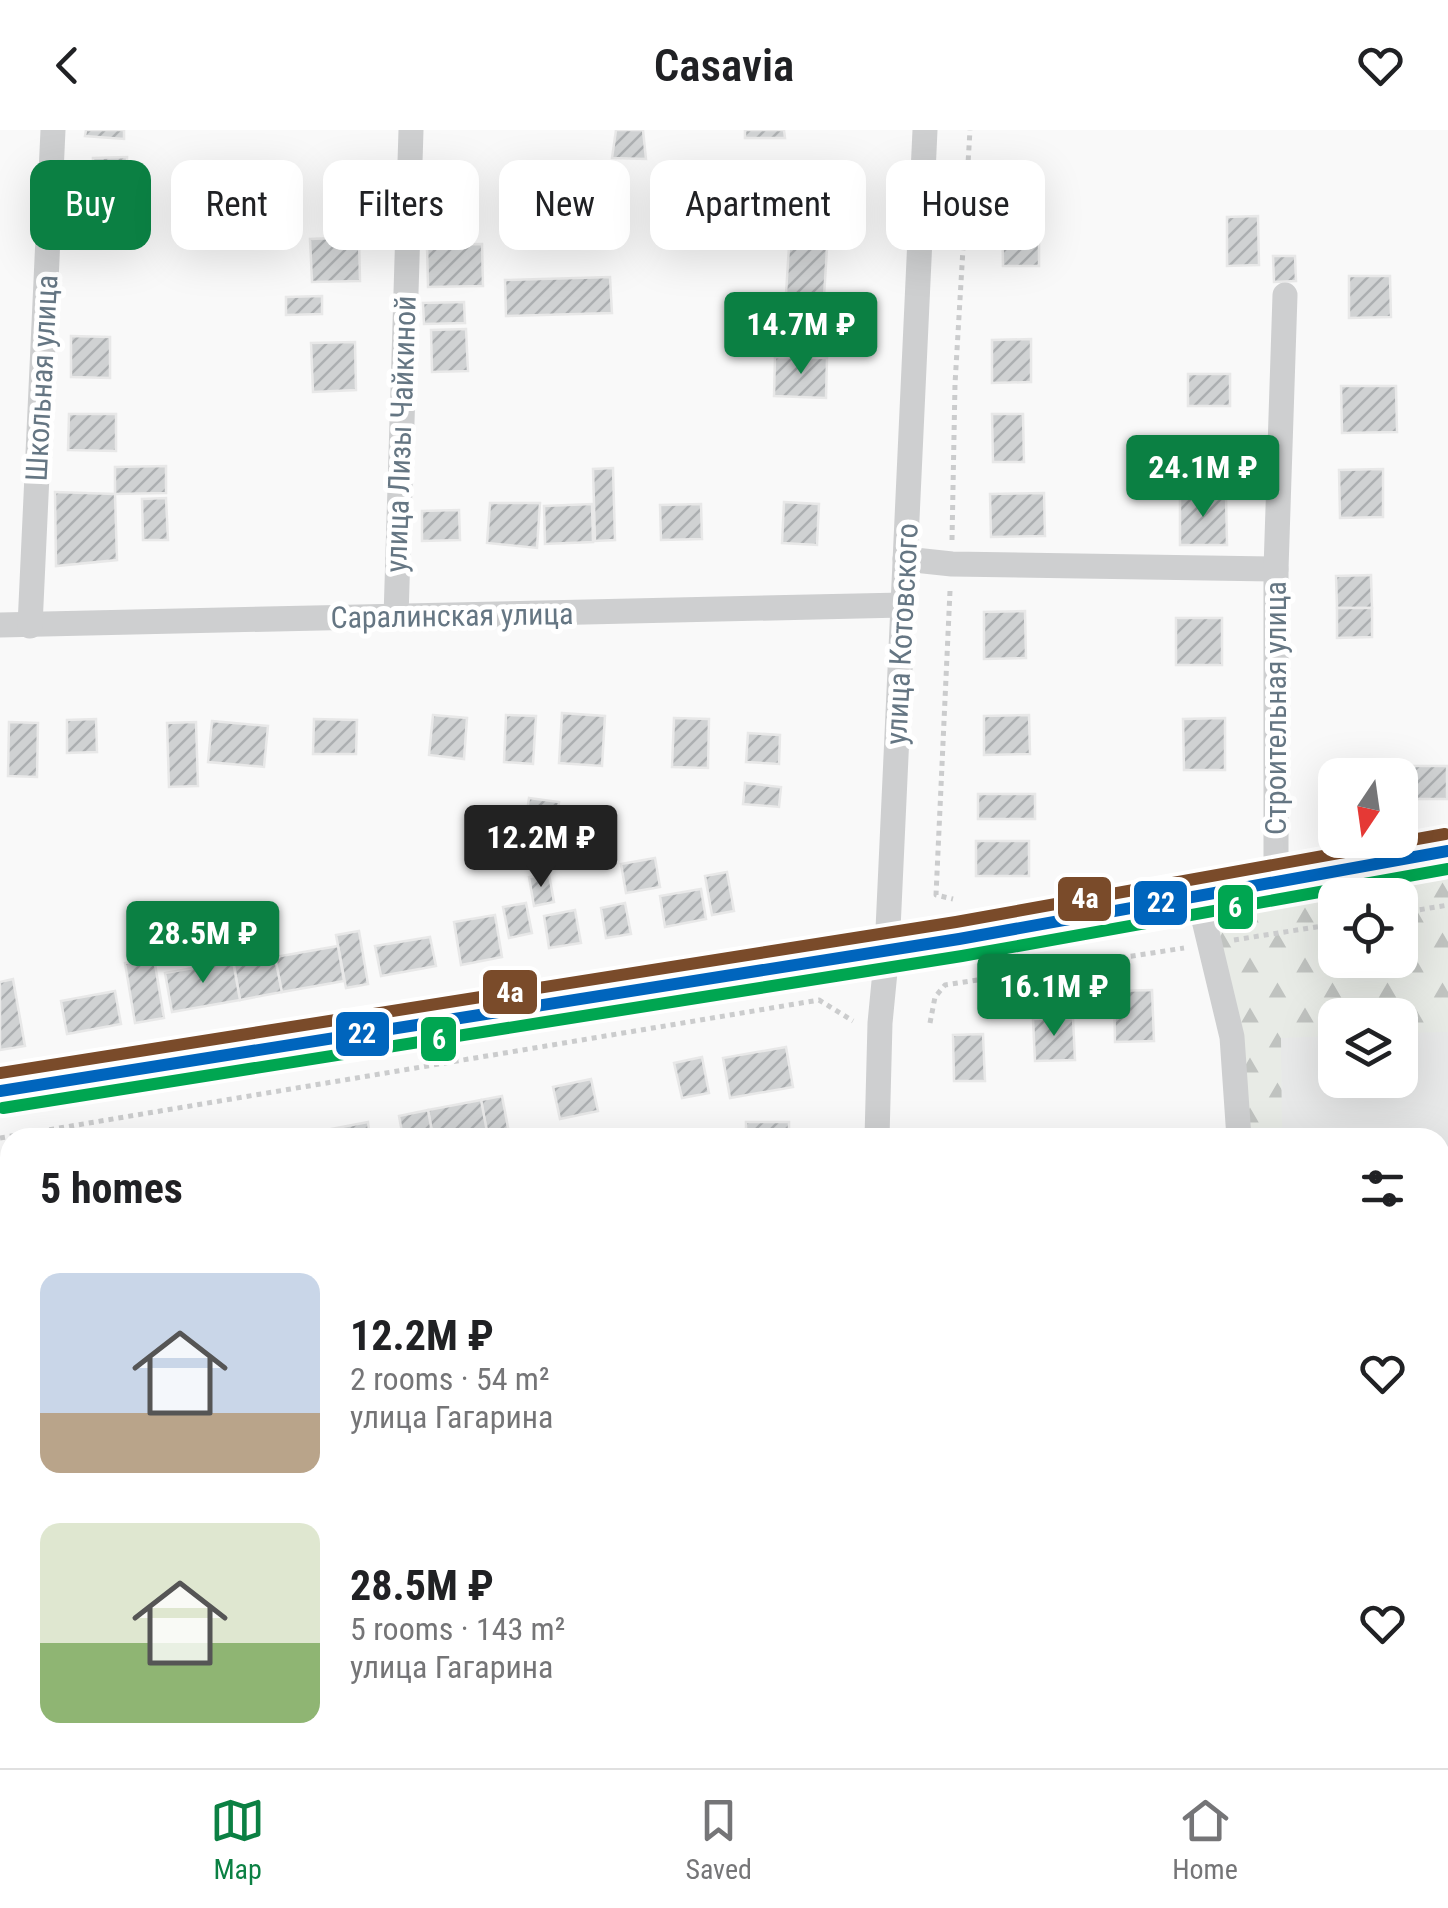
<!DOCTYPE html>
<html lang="en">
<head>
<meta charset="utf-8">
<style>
	body { margin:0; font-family:"Roboto Condensed",sans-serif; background:#f2f2f2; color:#202124; height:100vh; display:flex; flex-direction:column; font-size:38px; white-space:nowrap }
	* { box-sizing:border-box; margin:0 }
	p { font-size:32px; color:#757577 }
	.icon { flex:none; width:55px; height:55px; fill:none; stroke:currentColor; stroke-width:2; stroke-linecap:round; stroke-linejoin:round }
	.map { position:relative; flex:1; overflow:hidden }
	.side { position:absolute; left:0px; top:998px; width:1450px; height:642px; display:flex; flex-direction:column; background:#fff; border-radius:30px 30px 0 0; box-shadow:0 10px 40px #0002 }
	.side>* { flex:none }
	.hud { position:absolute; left:30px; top:30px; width:1390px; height:90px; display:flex; gap:20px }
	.needle { width:65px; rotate:193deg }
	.buttons { position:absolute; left:1318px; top:628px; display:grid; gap:20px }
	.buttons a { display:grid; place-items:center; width:100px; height:100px; border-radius:20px; background:#fff; box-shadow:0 10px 40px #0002; font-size:50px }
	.price { position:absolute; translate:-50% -85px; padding:0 22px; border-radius:10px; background:#0b8043; color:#fff; font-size:32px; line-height:65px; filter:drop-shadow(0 2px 5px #0008) }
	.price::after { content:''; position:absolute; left:50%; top:60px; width:30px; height:22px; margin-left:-15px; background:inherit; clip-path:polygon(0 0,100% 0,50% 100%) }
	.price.active { background:#222; color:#fff }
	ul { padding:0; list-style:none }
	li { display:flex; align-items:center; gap:30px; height:250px; padding:0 40px }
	li span { display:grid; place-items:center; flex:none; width:280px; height:200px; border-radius:20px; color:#555 }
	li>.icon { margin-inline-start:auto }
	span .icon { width:120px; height:120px; fill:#fffc; stroke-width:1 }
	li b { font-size:42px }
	h2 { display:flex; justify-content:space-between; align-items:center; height:120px; padding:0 40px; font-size:42px }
	.chip { padding:0 35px; border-radius:20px; background:#fff; box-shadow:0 10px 40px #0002; font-size:35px; line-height:90px }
	.chip.active { background:#0b8043; color:#fff }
	header { display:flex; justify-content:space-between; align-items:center; height:130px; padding:0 40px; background:#fff; font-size:45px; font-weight:600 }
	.menu { display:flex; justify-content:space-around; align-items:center; height:140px; border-top:2px solid #e0e0e0; background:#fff; font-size:28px; color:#757577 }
	.menu a { display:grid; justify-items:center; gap:5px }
	.menu .active { color:#0b8043 }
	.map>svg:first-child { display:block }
	.built { fill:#e8e9e9; fill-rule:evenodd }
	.forest { fill:url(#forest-firs); fill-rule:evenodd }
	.building { fill:url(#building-hatch); stroke:#e8e8e8; stroke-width:2.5 }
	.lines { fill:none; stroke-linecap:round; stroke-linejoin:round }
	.path { stroke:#cbcccd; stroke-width:5; stroke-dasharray:5 5; stroke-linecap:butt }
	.minor { stroke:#cecfd0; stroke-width:25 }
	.tertiary { stroke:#cecfd0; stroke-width:32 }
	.bus-1-casing { stroke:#fff; stroke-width:20 }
	.bus-2-casing { stroke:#fff; stroke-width:20 }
	.bus-3-casing { stroke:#fff; stroke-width:20 }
	.bus-1 { stroke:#0065bd; stroke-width:12 }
	.bus-2 { stroke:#00a651; stroke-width:12 }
	.bus-3 { stroke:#7a4b2a; stroke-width:12 }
	.labels { text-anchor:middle; stroke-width:10; stroke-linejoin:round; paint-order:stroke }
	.street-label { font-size:30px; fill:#657683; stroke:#fff }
	.line-badge { stroke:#fff; stroke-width:4 }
	.badge-label { font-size:28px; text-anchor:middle; font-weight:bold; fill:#fff }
</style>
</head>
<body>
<header><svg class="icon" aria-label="back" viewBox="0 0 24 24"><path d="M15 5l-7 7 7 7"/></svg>Casavia<svg class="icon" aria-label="heart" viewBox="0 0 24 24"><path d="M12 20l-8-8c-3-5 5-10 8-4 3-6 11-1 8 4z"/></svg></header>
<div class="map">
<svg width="1448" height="1638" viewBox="0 0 1448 1638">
	<defs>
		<pattern id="forest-firs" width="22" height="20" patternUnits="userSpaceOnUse" patternTransform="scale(2.5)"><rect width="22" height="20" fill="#e8ebe6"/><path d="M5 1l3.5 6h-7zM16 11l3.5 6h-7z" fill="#c0c3c0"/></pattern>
		<pattern id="building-hatch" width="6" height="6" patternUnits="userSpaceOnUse" patternTransform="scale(2.5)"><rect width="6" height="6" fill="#d0d2d3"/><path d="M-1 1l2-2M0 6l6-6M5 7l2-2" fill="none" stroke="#acafb1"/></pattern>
	</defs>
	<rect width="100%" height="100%" fill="#f9f9f9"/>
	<path class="built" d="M 1448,808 L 1448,1169 L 1440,1171 L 1440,1008 L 1251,1007 L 1239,845 L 1335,830 L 1400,830 ZM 1335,885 L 1400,885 L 1400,950 L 1335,950 Z"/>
	<g class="forest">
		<path d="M 1448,739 L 1448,902 L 1400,903 L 1400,885 L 1335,885 L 1335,906 L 1281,908 L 1282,1007 L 1246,1007 L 1239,900 L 1214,777 ZM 1335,765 L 1400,765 L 1400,830 L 1335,830 Z"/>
		<polygon points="1448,1056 1448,1175 1440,1176 1440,1058"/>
	</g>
	<g class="building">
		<polygon points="86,0 124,0 124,9 85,6"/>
		<polygon points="616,0 643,0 646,29 612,28"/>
		<polygon points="745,0 784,0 785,8 745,8"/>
		<polygon points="127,27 127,57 93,57 93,28"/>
		<polygon points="1258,86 1259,135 1227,136 1227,87"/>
		<polygon points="1002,88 1039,88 1039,136 1003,136"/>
		<polygon points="359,107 360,151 312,152 310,109"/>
		<polygon points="482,114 483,156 428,157 427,115"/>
		<polygon points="789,116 827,118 824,167 786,164"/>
		<polygon points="1273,126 1295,126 1296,151 1274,152"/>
		<polygon points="1349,146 1390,146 1391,187 1349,188"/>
		<polygon points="610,147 612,183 506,186 505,150"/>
		<polygon points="322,166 322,184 286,185 286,167"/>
		<polygon points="464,172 465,193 424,194 423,173"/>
		<polygon points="844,183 844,208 788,209 788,184"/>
		<polygon points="466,199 468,241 432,242 431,200"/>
		<polygon points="71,206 110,207 110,248 71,247"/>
		<polygon points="1031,209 1031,252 992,253 992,210"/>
		<polygon points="355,212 356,260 313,262 311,213"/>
		<polygon points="775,227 827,228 826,268 774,266"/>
		<rect x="1188" y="244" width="42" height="32"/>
		<polygon points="1341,256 1396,256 1397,302 1342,303"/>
		<polygon points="69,284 116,284 116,321 68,320"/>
		<polygon points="992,284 1023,284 1024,332 993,332"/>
		<polygon points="166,336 166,363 115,364 115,337"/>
		<polygon points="613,338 615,410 595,411 593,339"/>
		<polygon points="1383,339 1383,387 1340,388 1339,340"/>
		<polygon points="55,362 115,364 117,430 56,436"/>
		<polygon points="1044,363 1045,406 991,407 990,364"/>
		<polygon points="1180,364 1226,364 1227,415 1180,415"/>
		<polygon points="166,368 168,410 143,410 142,369"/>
		<polygon points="784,372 819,374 817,415 782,413"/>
		<polygon points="490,373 540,373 537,418 487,413"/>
		<polygon points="592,374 593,412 545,414 544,376"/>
		<polygon points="701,374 702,409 661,410 660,375"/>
		<polygon points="459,380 460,410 422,411 422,381"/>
		<polygon points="1371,445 1372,478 1337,478 1336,446"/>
		<polygon points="1337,478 1372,478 1372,507 1337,508"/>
		<polygon points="1025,481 1026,528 984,529 984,482"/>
		<rect x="1176" y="488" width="46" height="47"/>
		<polygon points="562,583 605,586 602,636 559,633"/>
		<polygon points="433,585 467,588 464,629 429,625"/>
		<polygon points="506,585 536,586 533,634 504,632"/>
		<polygon points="1029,585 1030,624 984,625 984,586"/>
		<polygon points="674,588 709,589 708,638 672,637"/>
		<polygon points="1225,588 1225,640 1184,640 1183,589"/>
		<polygon points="96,589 97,622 67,623 67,590"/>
		<polygon points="314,589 357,590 356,624 313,624"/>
		<polygon points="212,591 268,596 264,637 208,632"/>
		<polygon points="9,592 38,593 37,647 8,646"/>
		<polygon points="196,592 198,656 169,657 167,593"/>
		<polygon points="748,603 780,605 779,634 746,632"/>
		<polygon points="1400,636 1447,636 1447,669 1401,669"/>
		<polygon points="1371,637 1371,645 1335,645 1335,675 1331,676 1330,638"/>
		<polygon points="745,653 781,657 779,677 743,674"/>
		<rect x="978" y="664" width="57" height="25"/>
		<polygon points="529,668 559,672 556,699 525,695"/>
		<rect x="976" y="711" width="53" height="35"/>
		<polygon points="655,728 660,757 626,763 621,734"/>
		<polygon points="727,742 734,781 712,785 705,746"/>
		<polygon points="549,744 554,772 534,776 529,747"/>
		<polygon points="701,759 706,789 665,797 660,766"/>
		<polygon points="526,773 532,803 509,808 503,777"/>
		<polygon points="625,773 631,804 606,808 601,778"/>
		<polygon points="575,780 581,813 549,818 544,786"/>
		<polygon points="495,785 502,827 461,835 454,792"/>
		<polygon points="359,801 368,854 346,858 336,805"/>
		<polygon points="430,807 436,836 381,846 375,816"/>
		<polygon points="272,809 282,862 240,870 233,831 244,829 241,815"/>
		<polygon points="338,816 344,851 282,862 275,827"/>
		<polygon points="154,828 164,888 135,893 125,833"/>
		<polygon points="233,831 240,870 172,882 165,843"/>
		<polygon points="13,849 25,916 0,920 0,852"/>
		<polygon points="1152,860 1154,911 1115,912 1114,861"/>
		<polygon points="115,861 121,894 67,904 61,871"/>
		<polygon points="1073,888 1075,930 1035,931 1033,889"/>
		<polygon points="983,904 985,951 954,951 953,905"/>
		<polygon points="786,917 793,957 730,968 723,928"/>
		<polygon points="702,927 709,963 682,968 674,933"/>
		<polygon points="591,949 598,981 560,989 553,957"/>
		<polygon points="502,966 510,1008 488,1008 481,970"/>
		<polygon points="481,970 488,1007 433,1008 428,980"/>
		<polygon points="428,980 433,1008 403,1008 399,986"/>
		<polygon points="368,992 370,1008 310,1008 310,1003"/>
		<rect x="746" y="992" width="43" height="16"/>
		<polygon points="10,1113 10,1139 0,1141 0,1115"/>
		<polygon points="1448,1186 1448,1242 1440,1243 1440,1187"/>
		<polygon points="0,1416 10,1416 10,1452 1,1453"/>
		<polygon points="2,1624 10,1624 10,1630 69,1630 69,1638 2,1638"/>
		<polygon points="104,1630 155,1630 155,1638 105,1638"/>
		<rect x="171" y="1630" width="36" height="8"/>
		<polygon points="234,1630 279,1630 280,1638 234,1638"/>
		<rect x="439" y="1630" width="43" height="8"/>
		<rect x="510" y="1630" width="42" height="8"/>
		<polygon points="564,1630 607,1630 608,1638 564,1638"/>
		<rect x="634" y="1630" width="39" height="8"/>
		<rect x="698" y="1630" width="55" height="8"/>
		<rect x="929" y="1630" width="50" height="8"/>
		<rect x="1175" y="1630" width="40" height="8"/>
		<rect x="1358" y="1630" width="38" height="8"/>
		<polygon points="384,1632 384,1638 340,1638 340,1633"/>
	</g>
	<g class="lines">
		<g class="path">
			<polyline points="952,410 955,254 970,0"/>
			<polyline points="950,461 936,765 953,769"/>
			<polyline points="1400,783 1448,775"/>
			<polyline points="1234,810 1335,794"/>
			<polyline points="930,893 935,867 945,855 1184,818"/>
			<polyline points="0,1008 819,870 853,891"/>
		</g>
		<g class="minor">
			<polyline points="905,429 952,434 1276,439"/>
			<polyline points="396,487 411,0"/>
			<polyline points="0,495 903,475"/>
			<polyline points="30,496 53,0"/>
			<polyline points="1276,750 1276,439 1285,165"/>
			<polyline points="1198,765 1232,907 1239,1008"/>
			<polyline points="877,1008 880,893 887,821 925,0"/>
			<polyline points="1440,1348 1448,1347"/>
			<polyline points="0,1399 10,1399"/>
			<polyline points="857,1638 858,1630"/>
			<polyline points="1246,1638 1246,1630"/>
		</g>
		<polyline class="tertiary" points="0,961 959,809 1448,721"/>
		<defs>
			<polyline id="bus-1" points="0,961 959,809 1448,721"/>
			<polyline id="bus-2" points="3,978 962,826 1448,739"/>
			<polyline id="bus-3" points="0,943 956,792 1445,704"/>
		</defs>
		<use href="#bus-1" class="bus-1-casing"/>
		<use href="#bus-2" class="bus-2-casing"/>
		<use href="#bus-3" class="bus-3-casing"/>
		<use href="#bus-1" class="bus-1"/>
		<use href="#bus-2" class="bus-2"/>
		<use href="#bus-3" class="bus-3"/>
	</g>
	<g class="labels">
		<g class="street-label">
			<text transform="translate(42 248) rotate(-87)" y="10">Школьная улица</text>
			<text transform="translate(401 304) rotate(-88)" y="10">улица Лизы Чайкиной</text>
			<text transform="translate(452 486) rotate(-1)" y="10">Саралинская улица</text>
			<text transform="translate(902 504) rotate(-87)" y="10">улица Котовского</text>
			<text transform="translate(1276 578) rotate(-90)" y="10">Строительная улица</text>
		</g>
	</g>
	<g class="line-badge">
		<rect x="1056" y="745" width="57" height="48" rx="10" fill="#7a4b2a"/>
		<rect x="1132" y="749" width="57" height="48" rx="10" fill="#0065bd"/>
		<rect x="1216" y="753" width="39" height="48" rx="10" fill="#00a651"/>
		<rect x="481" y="838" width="58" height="48" rx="10" fill="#7a4b2a"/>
		<rect x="334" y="880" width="57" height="48" rx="10" fill="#0065bd"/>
		<rect x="419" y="885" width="39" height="48" rx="10" fill="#00a651"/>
	</g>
	<g class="badge-label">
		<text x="1085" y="778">4а</text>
		<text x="1161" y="782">22</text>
		<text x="1235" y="787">6</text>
		<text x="510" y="872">4а</text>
		<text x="362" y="913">22</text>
		<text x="439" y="919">6</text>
	</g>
</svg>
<div class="buttons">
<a><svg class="needle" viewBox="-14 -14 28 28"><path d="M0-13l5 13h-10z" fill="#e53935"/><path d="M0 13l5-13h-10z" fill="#757577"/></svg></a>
<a><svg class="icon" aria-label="locate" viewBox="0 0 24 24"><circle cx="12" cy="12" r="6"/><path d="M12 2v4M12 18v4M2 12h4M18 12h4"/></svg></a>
<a><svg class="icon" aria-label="layers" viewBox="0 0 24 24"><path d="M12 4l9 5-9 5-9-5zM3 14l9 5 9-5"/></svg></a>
</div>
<b class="price" style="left:801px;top:247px">14.7M ₽</b>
<b class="price" style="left:1203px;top:390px">24.1M ₽</b>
<b class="price active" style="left:541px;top:760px">12.2M ₽</b>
<b class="price" style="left:203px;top:856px">28.5M ₽</b>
<b class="price" style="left:1054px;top:909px">16.1M ₽</b>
<div class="hud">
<a class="chip active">Buy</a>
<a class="chip">Rent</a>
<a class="chip">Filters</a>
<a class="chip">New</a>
<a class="chip">Apartment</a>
<a class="chip">House</a>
</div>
<section class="side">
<h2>5 homes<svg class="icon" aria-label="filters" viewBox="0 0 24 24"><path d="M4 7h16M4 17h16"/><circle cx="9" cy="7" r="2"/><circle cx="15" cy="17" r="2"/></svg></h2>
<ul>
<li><span style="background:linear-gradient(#c9d6e8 70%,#b9a48a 0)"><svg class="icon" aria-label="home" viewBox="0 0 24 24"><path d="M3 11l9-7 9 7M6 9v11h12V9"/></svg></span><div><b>12.2M ₽</b><p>2 rooms · 54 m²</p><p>улица Гагарина</p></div><svg class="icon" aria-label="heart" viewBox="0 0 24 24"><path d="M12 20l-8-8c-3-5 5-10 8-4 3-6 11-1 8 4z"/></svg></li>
<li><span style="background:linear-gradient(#dfe7d0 60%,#8fb573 0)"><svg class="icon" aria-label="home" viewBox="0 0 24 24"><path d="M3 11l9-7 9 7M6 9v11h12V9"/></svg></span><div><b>28.5M ₽</b><p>5 rooms · 143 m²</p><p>улица Гагарина</p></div><svg class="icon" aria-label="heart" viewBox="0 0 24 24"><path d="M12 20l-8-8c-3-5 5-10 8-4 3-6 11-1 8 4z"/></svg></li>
</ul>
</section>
</div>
<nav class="menu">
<a class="active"><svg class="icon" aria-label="map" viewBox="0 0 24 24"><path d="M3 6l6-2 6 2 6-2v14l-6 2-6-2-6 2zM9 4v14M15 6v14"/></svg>Map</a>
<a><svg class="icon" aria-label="saved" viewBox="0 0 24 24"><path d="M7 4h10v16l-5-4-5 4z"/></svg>Saved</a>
<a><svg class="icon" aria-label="home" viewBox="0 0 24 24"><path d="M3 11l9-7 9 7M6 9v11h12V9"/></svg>Home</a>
</nav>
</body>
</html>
